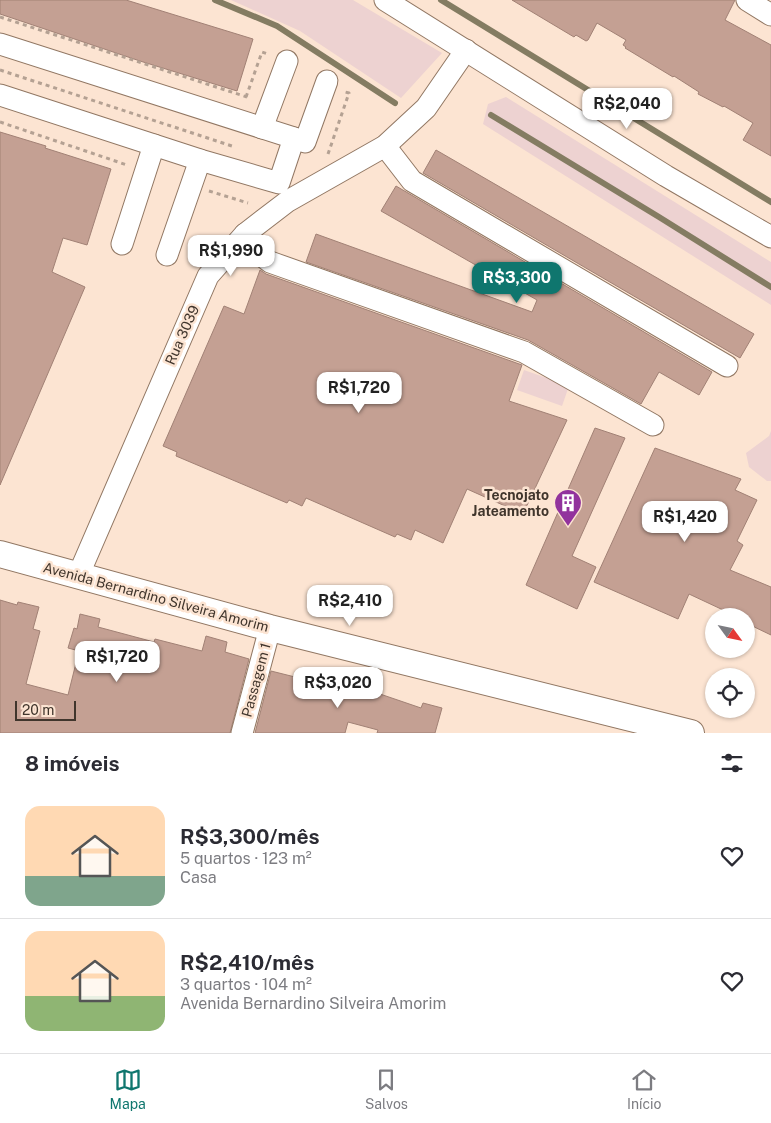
<!DOCTYPE html>
<html lang="pt">
<head>
<meta charset="utf-8">
<style>
	body { margin:0; font-family:"Public Sans",sans-serif; background:#f7f7f7; color:#2b2b33; height:100vh; display:flex; flex-direction:column; font-size:19px; white-space:nowrap }
	* { box-sizing:border-box; margin:0 }
	p { font-size:16px; color:#7c7c81 }
	.icon { flex:none; width:28px; height:28px; fill:none; stroke:currentColor; stroke-width:2; stroke-linecap:round; stroke-linejoin:round }
	.map { position:relative; height:733px; overflow:hidden }
	.drawer { display:flex; flex-direction:column; background:#fff; flex:1 }
	.drawer>* { flex:none }
	.needle { width:32px; rotate:123deg }
	.controls { position:absolute; left:705px; top:608px; display:grid; gap:10px }
	.controls a { display:grid; place-items:center; width:50px; height:50px; border-radius:50%; background:#fff; box-shadow:0 1px 4px #0004; font-size:25px }
	.scale { position:absolute; left:15px; bottom:12px; width:61px; box-sizing:border-box; padding-left:5px; border:2px solid #40352c; border-top:0; font-size:14px; line-height:18px; white-space:nowrap; color:#40352c; -webkit-text-stroke:4px #fce4d2; paint-order:stroke }
	.price { position:absolute; translate:-50% -42px; padding:0 11px; border-radius:10px; background:#fff; color:#222; font-size:16px; line-height:32px; filter:drop-shadow(0 1px 2px #0008) }
	.price::after { content:''; position:absolute; left:50%; top:30px; width:15px; height:11px; margin-left:-8px; background:inherit; clip-path:polygon(0 0,100% 0,50% 100%) }
	.price.current { background:#0f766e; color:#fff }
	ul { padding:0; list-style:none }
	li { display:flex; align-items:center; gap:15px; height:125px; padding:0 25px }
	li+li { border-top:1px solid #e1e1e2 }
	li span { display:grid; place-items:center; flex:none; width:140px; height:100px; border-radius:15px; color:#555 }
	li>.icon { margin-inline-start:auto }
	span .icon { width:60px; height:60px; fill:#fffc; stroke-width:1 }
	li b { font-size:21px }
	h2 { display:flex; justify-content:space-between; align-items:center; height:60px; padding:0 25px; font-size:21px }
	.dock { display:flex; justify-content:space-around; align-items:center; height:70px; border-top:1px solid #e1e1e2; background:#fff; font-size:14px; color:#7c7c81 }
	.dock a { display:grid; justify-items:center; gap:2px }
	.dock .current { color:#0f766e }
	.map>svg:first-child { display:block }
	.green { fill:#edd2d1 }
	.lines { fill:none; stroke-linecap:round; stroke-linejoin:round }
	.stream { stroke:#847c62; stroke-width:6 }
	.building { fill:#c4a093; stroke:#a18175 }
	.minor-casing { stroke:#917763; stroke-width:23 }
	.major-casing { stroke:#917763; stroke-width:28 }
	.path { stroke:#b4a193; stroke-width:3; stroke-dasharray:4 4; stroke-linecap:butt }
	.minor { stroke:#fff; stroke-width:21 }
	.major { stroke:#fff; stroke-width:26 }
	.labels { text-anchor:middle; stroke-width:5; stroke-linejoin:round; paint-order:stroke }
	.street-label { font-size:14px; fill:#40352c; stroke:#fce4d2 }
	.poi-label { font-size:14px; font-weight:bold; fill:#40352c; stroke:#fce4d2; text-anchor:end }
</style>
</head>
<body>
<div class="map">
<svg width="771" height="733" viewBox="0 0 771 733">
	<rect width="100%" height="100%" fill="#fce4d2"/>
	<g class="green">
		<polygon points="231,0 353,0 442,53 401,98 300,31"/>
		<polygon points="506,97 771,262 771,305 483,124 488,104"/>
		<polygon points="524,370 569,386 562,406 517,390"/>
		<polygon points="771,431 771,481 767,481 749,467 746,453 769,436"/>
	</g>
	<g class="lines">
		<g class="stream">
			<polyline points="215,0 277,26 395,103"/>
			<polyline points="441,0 771,202"/>
			<polyline points="491,115 659,217 771,287"/>
		</g>
	</g>
	<g class="building">
		<polygon points="0,0 126,0 253,39 237,91 140,61 0,14"/>
		<polygon points="512,0 735,0 725,20 771,45 771,156 743,140 753,123 724,106 723,107 698,94 699,92 674,76 673,77 625,48 626,47 623,45 626,40 597,23 588,40 586,41 576,35 574,37"/>
		<polygon points="0,132 46,146 45,148 111,169 87,245 63,238 52,272 85,287 0,485"/>
		<polygon points="436,150 754,334 740,358 423,173"/>
		<polygon points="396,186 712,372 699,395 659,372 641,404 528,340 306,262 316,234 532,312 537,300 381,211"/>
		<polygon points="260,270 266,274 522,365 509,401 567,420 523,514 467,489 443,543 415,530 411,540 397,534 395,537 306,498 302,506 289,500 287,503 176,456 177,452 163,446 224,306 244,314"/>
		<polygon points="595,428 625,438 572,556 596,567 577,609 526,585"/>
		<polygon points="655,448 741,479 735,490 757,500 737,541 743,545 730,570 771,587 771,635 746,623 746,616 736,616 689,594 678,619 594,582"/>
		<polygon points="0,600 17,605 18,602 39,607 33,629 40,631 26,684 68,695 79,651 68,648 74,628 77,629 80,614 100,619 98,627 154,642 155,639 202,651 206,636 227,642 225,652 249,659 230,733 0,733"/>
		<polygon points="271,671 327,685 328,680 358,687 360,679 382,685 380,694 421,708 423,703 442,708 435,733 377,733 378,730 348,722 345,733 255,733"/>
	</g>
	<g class="lines">
		<defs>
			<g id="minor">
				<polyline points="385,0 666,176 771,237"/>
				<polyline points="747,0 771,15"/>
				<polyline points="0,44 294,138 279,183 200,160 0,95"/>
				<polyline points="262,128 287,61"/>
				<polyline points="294,138 305,142 327,81"/>
				<polyline points="385,146 412,181 727,366"/>
				<polyline points="245,234 257,252 270,262 524,352 653,425"/>
				<polyline points="122,244 154,145"/>
				<polyline points="167,255 200,160"/>
				<polyline points="78,576 208,276 245,234 288,201 385,146 426,108 466,50"/>
				<polyline points="242,733 270,628"/>
			</g>
			<polyline id="major" points="0,554 270,628 691,733"/>
		</defs>
		<use href="#minor" class="minor-casing"/>
		<use href="#major" class="major-casing"/>
		<g class="path">
			<polyline points="0,17 247,97"/>
			<polyline points="0,70 235,147"/>
			<polyline points="246,97 262,52 268,54"/>
			<polyline points="0,122 127,165"/>
			<polyline points="328,154 349,93 345,92"/>
			<polyline points="209,191 248,203"/>
		</g>
		<use href="#minor" class="minor"/>
		<use href="#major" class="major"/>
	</g>
	<defs>
		<symbol id="building-pin" viewBox="-11 -11 22 30"><path d="M0 17L-7.5 6A9.5 9.5 0 1 1 7.5 6Z" fill="#92339d" stroke="#fce4d2"/><path d="M-4-6H4V6H1V3H-1V6H-4ZM-2.5-4.3h1.7v1.8h-1.7ZM.8-4.3h1.7v1.8H.8ZM-2.5-1h1.7V.8h-1.7ZM.8-1h1.7V.8H.8Z" fill="#fff"/></symbol>
	</defs>
	<g fill-rule="evenodd">
		<use href="#building-pin" x="552" y="487" width="32" height="43"/>
	</g>
	<g class="labels">
		<g class="street-label">
			<text transform="translate(182 335) rotate(-66)" y="5">Rua 3039</text>
			<text transform="translate(156 597) rotate(15)" y="5">Avenida Bernardino Silveira Amorim</text>
			<text transform="translate(256 680) rotate(-75)" y="5">Passagem 1</text>
		</g>
		<g class="poi-label">
			<text x="549" y="500">Tecnojato<tspan x="549" dy="16">Jateamento</tspan></text>
		</g>
	</g>
</svg>
<div class="controls">
<a><svg class="needle" viewBox="-14 -14 28 28"><path d="M0-13l5 13h-10z" fill="#e53935"/><path d="M0 13l5-13h-10z" fill="#7c7c81"/></svg></a>
<a><svg class="icon" aria-label="locate" viewBox="0 0 24 24"><circle cx="12" cy="12" r="6"/><path d="M12 2v4M12 18v4M2 12h4M18 12h4"/></svg></a>
</div>
<div class="scale">20 m</div>
<b class="price" style="left:627px;top:130px">R$2,040</b>
<b class="price" style="left:231px;top:277px">R$1,990</b>
<b class="price current" style="left:517px;top:304px">R$3,300</b>
<b class="price" style="left:359px;top:414px">R$1,720</b>
<b class="price" style="left:685px;top:543px">R$1,420</b>
<b class="price" style="left:350px;top:627px">R$2,410</b>
<b class="price" style="left:117px;top:683px">R$1,720</b>
<b class="price" style="left:338px;top:709px">R$3,020</b>
</div>
<section class="drawer">
<h2>8 imóveis<svg class="icon" aria-label="filters" viewBox="0 0 24 24"><path d="M4 7h16M4 17h16"/><circle cx="9" cy="7" r="2"/><circle cx="15" cy="17" r="2"/></svg></h2>
<ul>
<li><span style="background:linear-gradient(#ffd9b3 70%,#7fa58c 0)"><svg class="icon" aria-label="home" viewBox="0 0 24 24"><path d="M3 11l9-7 9 7M6 9v11h12V9"/></svg></span><div><b>R$3,300/mês</b><p>5 quartos · 123 m²</p><p>Casa</p></div><svg class="icon" aria-label="heart" viewBox="0 0 24 24"><path d="M12 20l-8-8c-3-5 5-10 8-4 3-6 11-1 8 4z"/></svg></li>
<li><span style="background:linear-gradient(#ffd9b3 65%,#8fb573 0)"><svg class="icon" aria-label="home" viewBox="0 0 24 24"><path d="M3 11l9-7 9 7M6 9v11h12V9"/></svg></span><div><b>R$2,410/mês</b><p>3 quartos · 104 m²</p><p>Avenida Bernardino Silveira Amorim</p></div><svg class="icon" aria-label="heart" viewBox="0 0 24 24"><path d="M12 20l-8-8c-3-5 5-10 8-4 3-6 11-1 8 4z"/></svg></li>
</ul>
</section>
<nav class="dock">
<a class="current"><svg class="icon" aria-label="map" viewBox="0 0 24 24"><path d="M3 6l6-2 6 2 6-2v14l-6 2-6-2-6 2zM9 4v14M15 6v14"/></svg>Mapa</a>
<a><svg class="icon" aria-label="saved" viewBox="0 0 24 24"><path d="M7 4h10v16l-5-4-5 4z"/></svg>Salvos</a>
<a><svg class="icon" aria-label="home" viewBox="0 0 24 24"><path d="M3 11l9-7 9 7M6 9v11h12V9"/></svg>Início</a>
</nav>
</body>
</html>
